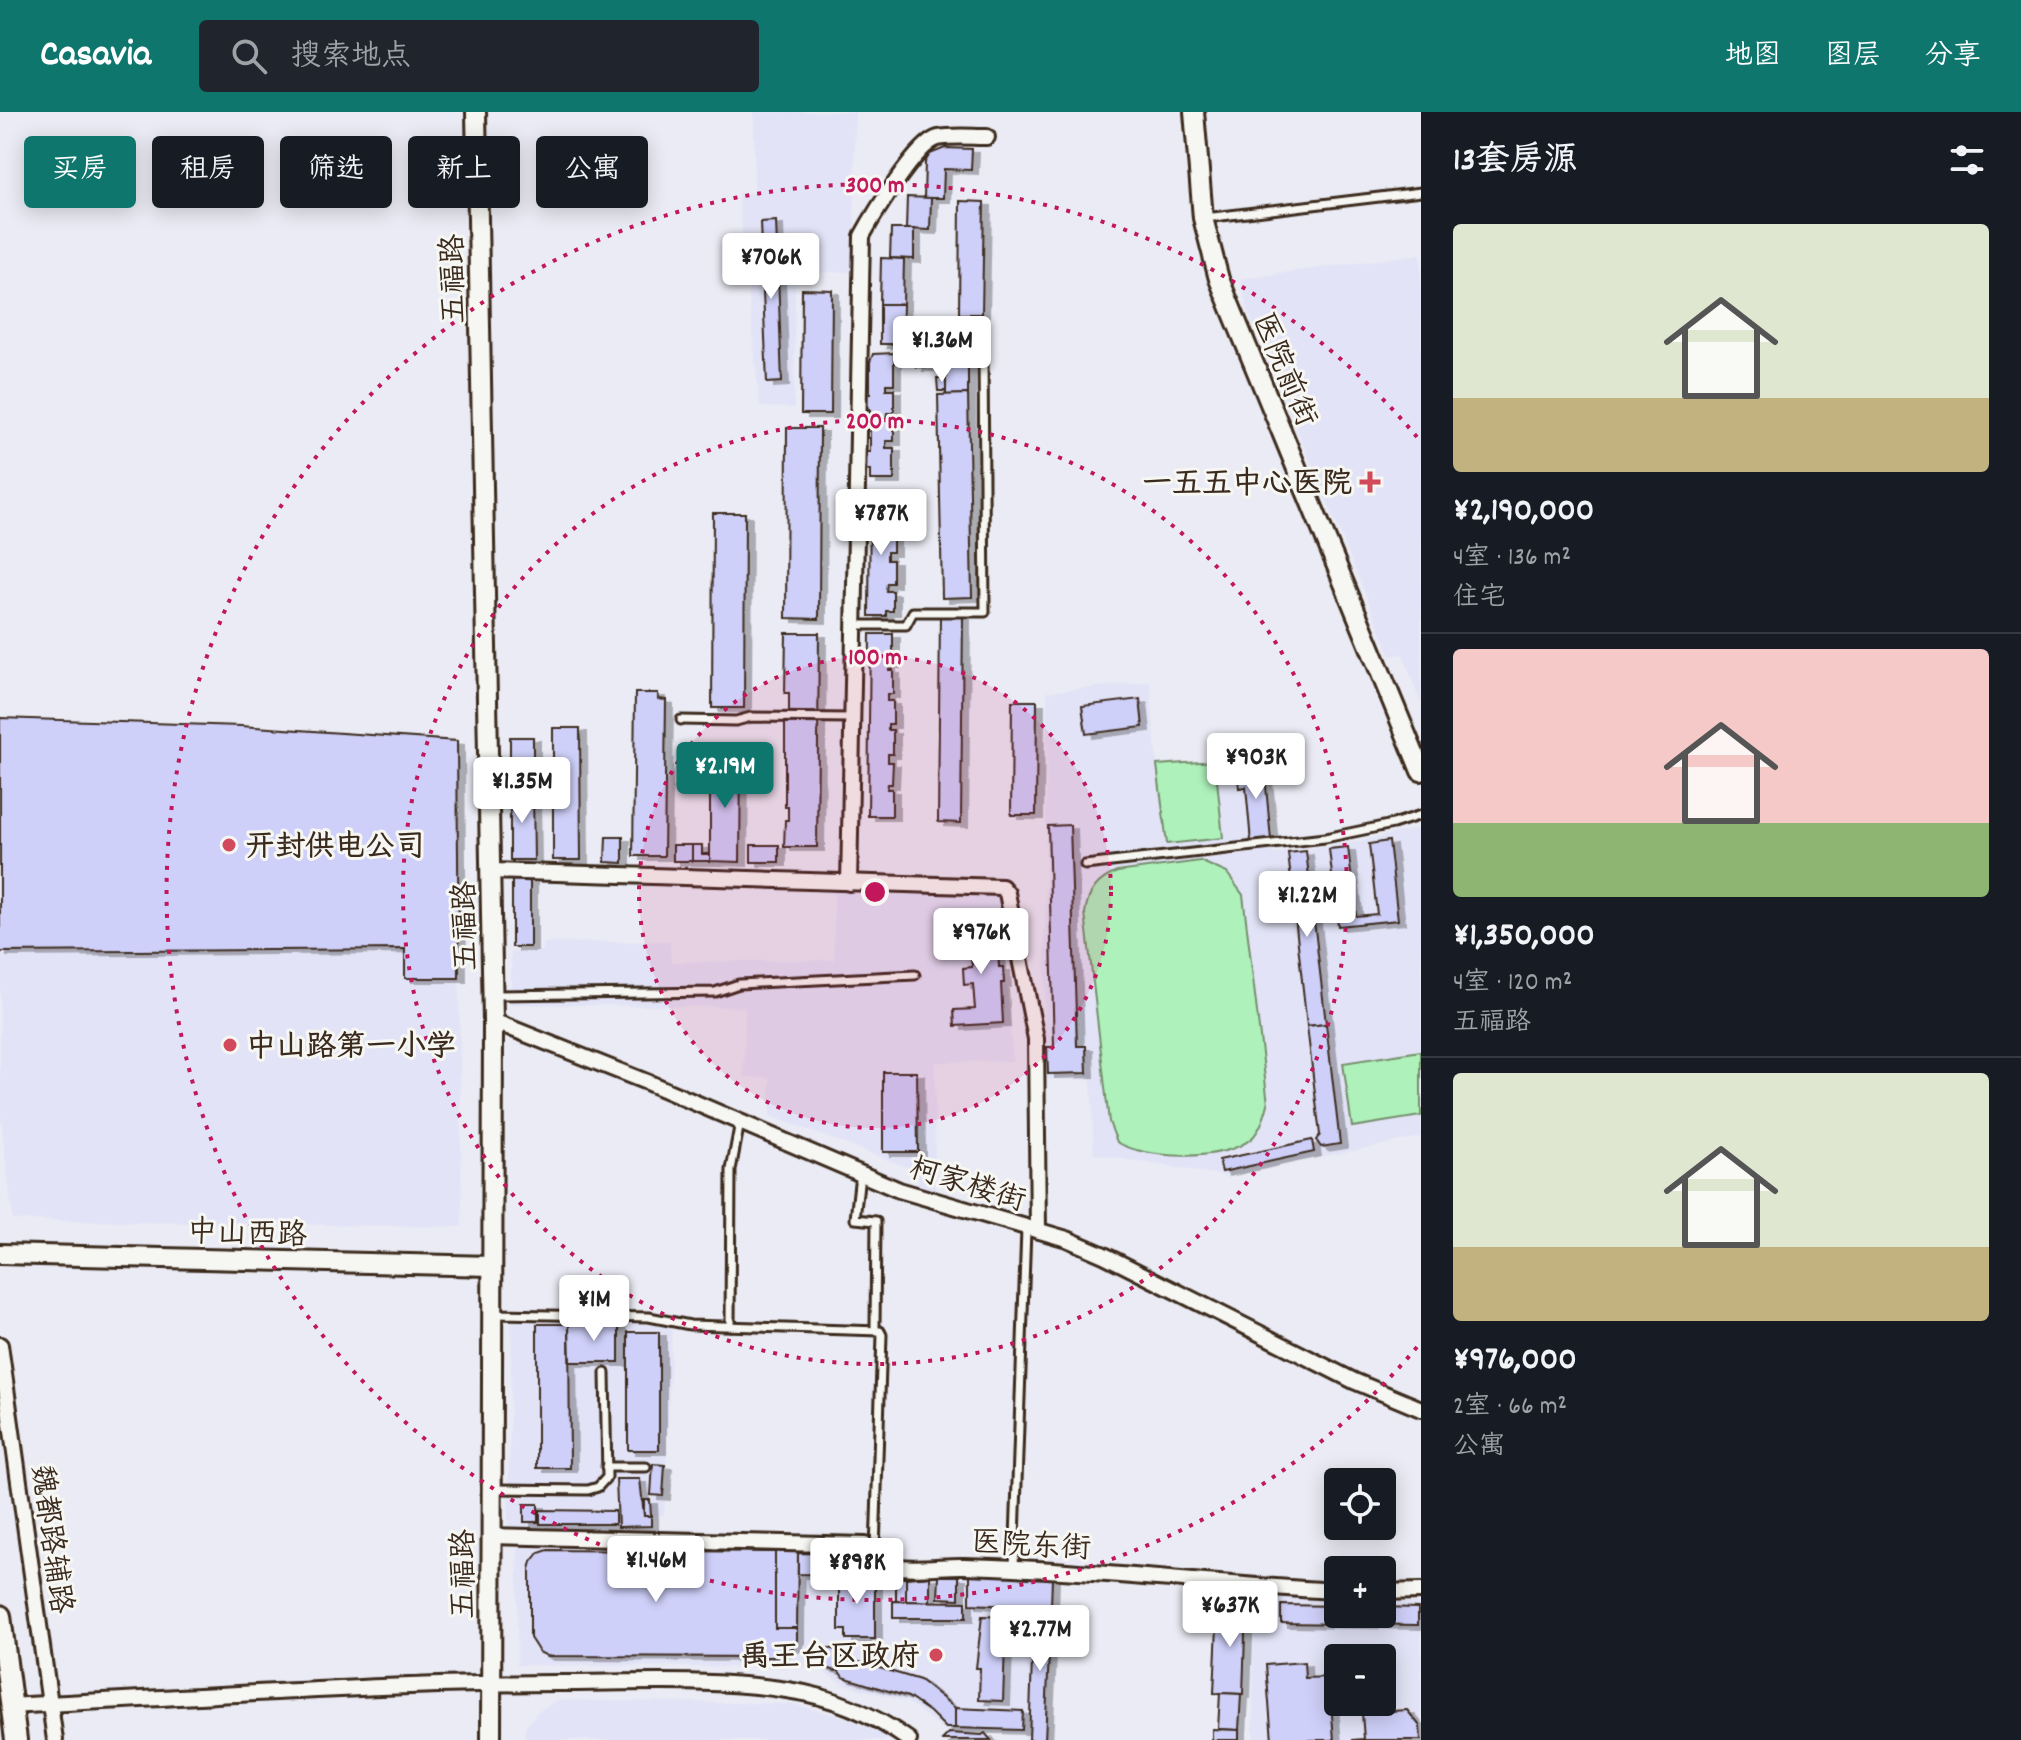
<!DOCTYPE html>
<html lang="zh">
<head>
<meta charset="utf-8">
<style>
	body { margin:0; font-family:Dekko,"LXGW WenKai TC",sans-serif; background:#20242c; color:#f1f3f6; height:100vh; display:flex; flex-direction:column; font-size:30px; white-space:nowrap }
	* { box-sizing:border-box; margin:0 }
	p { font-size:26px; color:#9ea1a6 }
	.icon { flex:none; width:44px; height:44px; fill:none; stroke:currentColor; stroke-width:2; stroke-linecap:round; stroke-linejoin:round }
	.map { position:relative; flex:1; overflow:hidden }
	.side { display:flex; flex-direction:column; background:#171b24; width:600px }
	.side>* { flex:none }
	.hud { position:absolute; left:24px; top:24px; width:760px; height:72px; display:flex; gap:16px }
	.fabs { position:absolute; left:1324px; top:1356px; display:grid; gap:16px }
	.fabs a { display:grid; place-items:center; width:72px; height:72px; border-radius:8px; background:#171b24; box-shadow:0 4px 20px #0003; font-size:40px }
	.price { position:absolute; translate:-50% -68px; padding:0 18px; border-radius:8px; background:#fff; color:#222; font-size:26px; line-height:52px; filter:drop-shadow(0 2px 4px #0008) }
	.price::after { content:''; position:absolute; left:50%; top:48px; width:24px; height:18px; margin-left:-12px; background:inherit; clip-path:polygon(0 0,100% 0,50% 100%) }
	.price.selected { background:#0f766e; color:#fff }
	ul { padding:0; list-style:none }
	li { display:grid; align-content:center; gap:16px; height:424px; padding:0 32px }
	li+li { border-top:2px solid #363941 }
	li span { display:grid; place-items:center; height:248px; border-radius:8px; color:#555 }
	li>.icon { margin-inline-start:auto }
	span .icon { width:144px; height:144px; fill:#fffc; stroke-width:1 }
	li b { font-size:34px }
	h2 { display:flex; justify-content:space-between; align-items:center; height:96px; padding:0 32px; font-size:34px }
	.tag { padding:0 28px; border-radius:8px; background:#171b24; box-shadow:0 4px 20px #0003; font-size:28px; line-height:72px }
	.tag.selected { background:#0f766e; color:#fff }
	header { display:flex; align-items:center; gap:48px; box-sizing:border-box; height:112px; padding:0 40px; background:#0f766e; color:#fff }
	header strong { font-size:38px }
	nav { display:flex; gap:44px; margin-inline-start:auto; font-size:28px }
	.search { width:560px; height:72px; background:#20242c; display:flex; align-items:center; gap:20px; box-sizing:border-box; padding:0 28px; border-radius:8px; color:#9ea1a6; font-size:30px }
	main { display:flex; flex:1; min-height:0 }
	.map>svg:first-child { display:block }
	.built { fill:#e2e3f6; fill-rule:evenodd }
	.green { fill:#aef1bb; stroke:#748e6c; stroke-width:2 }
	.building { fill:#ced0f9; stroke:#3b2a1e; stroke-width:2; filter:url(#shadow) }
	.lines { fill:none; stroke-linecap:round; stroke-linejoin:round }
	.service-casing { stroke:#3b2a1e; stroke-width:13 }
	.minor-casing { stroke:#3b2a1e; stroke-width:20 }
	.tertiary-casing { stroke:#3b2a1e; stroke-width:24 }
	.secondary-casing { stroke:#3b2a1e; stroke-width:26 }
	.service { stroke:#f6f6f2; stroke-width:7 }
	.minor { stroke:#f6f6f2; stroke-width:14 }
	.tertiary { stroke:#f6f6f2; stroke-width:18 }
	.secondary { stroke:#f6f6f2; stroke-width:20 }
	.ring { fill:none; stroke:#c2185b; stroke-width:4; stroke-dasharray:4 8 }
	.poi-dot { fill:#d1495b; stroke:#f6f6f2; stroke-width:3 }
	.labels { text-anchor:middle; stroke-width:6; stroke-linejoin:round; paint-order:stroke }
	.street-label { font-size:30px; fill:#3b2a1e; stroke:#f6f6f2 }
	.poi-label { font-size:30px; font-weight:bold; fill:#3b2a1e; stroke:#f6f6f2; text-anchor:end }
	.centre { fill:#c2185b; stroke:#f6f6f2; stroke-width:4 }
	.ring-label { font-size:24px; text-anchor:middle; font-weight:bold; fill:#c2185b; stroke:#f6f6f2; stroke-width:6; stroke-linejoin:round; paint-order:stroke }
</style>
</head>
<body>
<header>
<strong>Casavia</strong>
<div class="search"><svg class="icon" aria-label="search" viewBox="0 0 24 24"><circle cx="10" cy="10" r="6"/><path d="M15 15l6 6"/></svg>搜索地点</div>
<nav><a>地图</a><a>图层</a><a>分享</a></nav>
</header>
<main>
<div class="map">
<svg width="1421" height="1628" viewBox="0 0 1421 1628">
	<defs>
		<filter id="shadow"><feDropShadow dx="7" dy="4" stdDeviation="0" flood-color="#0004"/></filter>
	</defs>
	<rect width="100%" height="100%" fill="#eaebf4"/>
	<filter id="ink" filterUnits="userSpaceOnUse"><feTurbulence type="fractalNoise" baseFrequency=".0125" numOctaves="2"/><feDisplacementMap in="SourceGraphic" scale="16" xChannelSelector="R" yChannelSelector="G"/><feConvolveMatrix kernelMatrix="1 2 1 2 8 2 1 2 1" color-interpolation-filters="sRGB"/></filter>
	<g filter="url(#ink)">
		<g class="built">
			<polygon points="754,0 855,0 854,160 795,160 794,296 760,295 738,81 754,81"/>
			<polygon points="1421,142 1421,592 1403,542 1391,544 1248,199 1240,167"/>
			<polygon points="1150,570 1157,653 1264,646 1273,742 1344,732 1421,716 1421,1025 1226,1064 1094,1042 1091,967 1044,967 1047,580"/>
			<polygon points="834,774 998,780 1013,949 935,950 935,1078 918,1078 918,1059 770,1004 770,966 744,965 745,895 511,892 511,840 543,839 544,831 670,829 671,850 834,848"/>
			<polygon points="405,837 405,866 459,866 462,1115 13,1108 0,1000 0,840"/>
			<polygon points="512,1207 648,1209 672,1213 664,1403 653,1403 653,1417 508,1415"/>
			<polygon points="518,1432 854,1435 879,1458 1054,1464 1048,1628 1025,1628 1025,1621 945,1619 908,1590 843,1572 817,1556 517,1553"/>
			<path d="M 1254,1483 L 1338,1487 L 1338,1502 L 1382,1502 L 1382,1489 L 1421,1491 L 1421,1628 L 1253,1628 ZM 1338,1546 L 1382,1546 L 1382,1590 L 1338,1590 Z"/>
			<polygon points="559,1588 792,1592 844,1605 896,1628 525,1628 525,1616 537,1600"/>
		</g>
		<g class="green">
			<polygon points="1215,649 1223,726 1167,732 1157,653"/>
			<path d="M 1200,749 L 1227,761 L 1243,783 L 1268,992 C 1265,1004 1261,1017 1252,1026 C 1225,1050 1146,1048 1117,1030 L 1109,1010 L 1085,801 C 1088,780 1097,768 1117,760 Z"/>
			<polygon points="1421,939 1421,1004 1352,1015 1343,951"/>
		</g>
		<g class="building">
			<polygon points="945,36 972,37 971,58 944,57 943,86 924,86 925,50 930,42"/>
			<polygon points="907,85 931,86 930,118 906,117"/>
			<polygon points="960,89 984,90 982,202 959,202"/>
			<polygon points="776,109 782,270 767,271 760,110"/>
			<polygon points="891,117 914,117 914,147 890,146"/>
			<polygon points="881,146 904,147 903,192 880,192"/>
			<polygon points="802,177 832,178 831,302 801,302"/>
			<polygon points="880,192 903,192 902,232 880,232"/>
			<polygon points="966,202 975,202 975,222 965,222"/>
			<polygon points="916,234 952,234 968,248 968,282 946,283 946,255 916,255"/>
			<polygon points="894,241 894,272 886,272 886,277 894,277 894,301 887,301 886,307 894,307 894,329 886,329 886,336 894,336 894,368 870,368 870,358 865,358 866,340 870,340 870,297 866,297 866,282 870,282 870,250 873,242"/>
			<polygon points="937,266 946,266 946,279 938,279"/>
			<polygon points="968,282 972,485 942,486 938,283"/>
			<polygon points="787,316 820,316 819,507 786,506"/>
			<polygon points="870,386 887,386 887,390 893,391 893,412 887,412 887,419 893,419 893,440 887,440 887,448 893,448 893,471 887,471 886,479 893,479 893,499 886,499 886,504 869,504"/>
			<polygon points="713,401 745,401 744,596 712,596"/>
			<polygon points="940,504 963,504 961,711 938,710"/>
			<polygon points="786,521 819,521 817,735 784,735 785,708 788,708 788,695 785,695 785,611 789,611 789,581 785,581"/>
			<polygon points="870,522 893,522 893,552 889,552 889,558 893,558 893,582 887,582 887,589 893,589 893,612 888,612 888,618 893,618 893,642 888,642 888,650 893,650 892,672 888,672 887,677 892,677 892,704 868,704"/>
			<polygon points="635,581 658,581 658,587 666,588 664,744 633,744"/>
			<polygon points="1140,587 1143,615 1086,622 1082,594"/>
			<polygon points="1012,589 1037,589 1036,703 1011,703"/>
			<polygon points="0,606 241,614 457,629 459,866 405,866 405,837 0,840"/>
			<polygon points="553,616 580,616 581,748 553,748"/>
			<rect x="510" y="625" width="23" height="53"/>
			<polygon points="710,647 741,647 740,750 710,749"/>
			<polygon points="1264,653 1271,728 1251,730 1246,675 1239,676 1237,655"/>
			<polygon points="510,678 533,678 534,748 510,748"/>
			<polygon points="1070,713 1077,934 1086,934 1087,961 1048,962 1047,935 1054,935 1048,714"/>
			<polygon points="606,725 623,725 623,751 605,750"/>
			<polygon points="1389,729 1398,808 1338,814 1329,737 1348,735 1356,804 1377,802 1369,732"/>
			<rect x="673" y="733" width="19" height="16"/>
			<polygon points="692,733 702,733 702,742 710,742 710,749 692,749"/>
			<rect x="751" y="733" width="28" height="17"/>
			<polygon points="1306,739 1326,912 1307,914 1288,741"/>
			<polygon points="512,767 530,768 530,835 512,835"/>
			<polygon points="997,814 999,855 1003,855 1004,871 1001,871 1003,911 955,914 954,898 975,897 973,872 964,873 963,856 972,855 970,835 952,836 951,817"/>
			<polygon points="1326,912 1340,1032 1321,1035 1316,1028 1320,1023 1307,914"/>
			<polygon points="883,960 917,960 918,1040 883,1040"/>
			<polygon points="1312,1028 1314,1040 1222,1060 1219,1048"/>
			<polygon points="537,1212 569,1212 570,1356 537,1356"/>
			<polygon points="569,1212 619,1213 619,1250 570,1250"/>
			<rect x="628" y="1220" width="31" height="118"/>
			<polygon points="653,1352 665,1353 663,1384 651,1383"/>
			<polygon points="616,1367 640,1367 644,1404 651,1404 651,1414 618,1415"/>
			<polygon points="644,1388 650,1388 651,1404 644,1404"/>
			<rect x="524" y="1392" width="14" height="18"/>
			<polygon points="540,1398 615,1399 615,1412 540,1412"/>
			<polygon points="661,1434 677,1434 677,1439 775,1440 775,1516 797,1516 797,1528 793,1535 773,1545 547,1544 539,1540 530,1526 530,1457 532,1450 539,1441 548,1438 661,1439"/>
			<polygon points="775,1435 795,1436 794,1439 798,1439 797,1516 775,1516"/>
			<polygon points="798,1441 852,1442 872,1463 798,1462"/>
			<polygon points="839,1462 875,1463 875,1527 846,1527 846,1518 839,1518"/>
			<polygon points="970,1462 1052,1466 1051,1496 970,1492"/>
			<polygon points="930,1464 930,1490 906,1489 906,1466"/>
			<polygon points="939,1464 959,1464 959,1487 938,1486"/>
			<rect x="896" y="1466" width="10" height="23"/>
			<polygon points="893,1489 966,1490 966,1506 893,1506"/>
			<polygon points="1218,1492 1246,1493 1243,1582 1214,1581"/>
			<polygon points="1281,1493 1338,1494 1338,1502 1382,1502 1382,1495 1418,1496 1418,1513 1281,1511"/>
			<polygon points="1034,1495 1051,1496 1045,1628 1029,1628"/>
			<polygon points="982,1504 1006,1505 1003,1589 979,1588 980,1556 976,1556"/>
			<polygon points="829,1536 842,1540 836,1559 823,1555"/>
			<polygon points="842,1545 920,1568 955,1596 955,1616 946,1616 930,1600 908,1585 843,1565 838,1558"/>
			<polygon points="1304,1550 1305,1566 1329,1565 1334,1628 1272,1628 1266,1553"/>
			<polygon points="1220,1581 1241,1582 1239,1618 1218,1617"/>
			<polygon points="955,1596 1023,1599 1022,1618 955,1616"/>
			<polygon points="1407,1598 1420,1614 1421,1628 1352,1628 1364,1627 1362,1601"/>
			<polygon points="1212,1617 1239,1618 1239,1628 1212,1628"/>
			<polygon points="949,1621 982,1623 985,1621 991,1628 942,1628"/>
		</g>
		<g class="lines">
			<defs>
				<g id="service">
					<polyline points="1205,106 1421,80"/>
					<path d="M 854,513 L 906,513 L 913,500 L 985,500 L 983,244 C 963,224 941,225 914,225"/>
					<polyline points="681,608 736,609 751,605 852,606"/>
					<polyline points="1085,753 1325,726 1393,712 1421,703"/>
					<polyline points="494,883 715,880 739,872 915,863"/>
					<polyline points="860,1062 855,1107 876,1109 875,1217"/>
					<polyline points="494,1202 649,1205 690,1213 880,1219 882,1223 875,1439"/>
					<polyline points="730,1214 731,1058 740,1010"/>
					<polyline points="606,1355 646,1355"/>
					<polyline points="494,1377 588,1378 598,1375 607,1365 605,1261"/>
					<polyline points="1014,1455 1026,1117"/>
				</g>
				<g id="minor">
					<polyline points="491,759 1002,775 1007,781 1036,927 1038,1119"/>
					<path d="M 849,771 L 862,124 C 873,104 917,31 938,26 C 953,23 972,25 987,25"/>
					<polyline points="493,909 649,971 899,1078 1067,1127 1104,1143 1354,1269 1421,1297"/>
					<polyline points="0,1233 55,1628"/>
					<path d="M 490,1424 L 865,1433 L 872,1437 L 879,1449 C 898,1461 941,1453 964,1454 C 1089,1457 1213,1473 1338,1479"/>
					<polyline points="1382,1480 1421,1479"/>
					<path d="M 11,1594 C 192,1585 375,1572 556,1571 C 632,1571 711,1566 787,1578 C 830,1584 873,1602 909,1628"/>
				</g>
				<g id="tertiary">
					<polyline points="476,0 493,909 491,1628"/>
					<polyline points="1194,0 1203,106 1219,167 1421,659"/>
					<polyline points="0,1142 492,1154"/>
				</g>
				<polyline id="secondary" points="0,1504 16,1628"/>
			</defs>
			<use href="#service" class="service-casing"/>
			<use href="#minor" class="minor-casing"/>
			<use href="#tertiary" class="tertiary-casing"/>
			<use href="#secondary" class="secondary-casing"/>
			<use href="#service" class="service"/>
			<use href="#minor" class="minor"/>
			<use href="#tertiary" class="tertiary"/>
			<use href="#secondary" class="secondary"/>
		</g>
	</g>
	<circle cx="875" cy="780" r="236" fill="#c2185b" fill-opacity=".12"/>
	<g class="ring">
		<circle cx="875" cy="780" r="236"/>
		<circle cx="875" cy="780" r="472"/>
		<path d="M1417 1235A708 708 0 1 1 1417 325"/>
	</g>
	<g class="poi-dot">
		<path d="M1366 358h8v8h8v8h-8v8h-8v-8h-8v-8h8z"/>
		<circle cx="229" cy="733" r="8"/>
		<circle cx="230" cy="933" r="8"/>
		<circle cx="936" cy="1543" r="8"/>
	</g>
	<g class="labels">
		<g class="street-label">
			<text transform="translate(452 167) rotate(-91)" y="10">五福路</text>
			<text transform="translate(1286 257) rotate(67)" y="10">医院前街</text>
			<text transform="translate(464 814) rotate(-91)" y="10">五福路</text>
			<text transform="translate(968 1071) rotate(17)" y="10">柯家楼街</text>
			<text transform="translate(247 1120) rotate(2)" y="10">中山西路</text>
			<text transform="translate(53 1427) rotate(82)" y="10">魏都路辅路</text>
			<text transform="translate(1031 1432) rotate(3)" y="10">医院东街</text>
			<text transform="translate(462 1462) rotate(-90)" y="10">五福路</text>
		</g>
		<g class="poi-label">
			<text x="1352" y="380">一五五中心医院</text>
			<text x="245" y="743" text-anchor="start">开封供电公司</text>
			<text x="246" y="943" text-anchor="start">中山路第一小学</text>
			<text x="920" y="1553">禹王台区政府</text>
		</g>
	</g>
	<circle cx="875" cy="780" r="12" class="centre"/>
	<g class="ring-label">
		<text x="875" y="80">300 m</text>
		<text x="875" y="316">200 m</text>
		<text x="875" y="552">100 m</text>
	</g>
</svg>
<div class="fabs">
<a><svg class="icon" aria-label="locate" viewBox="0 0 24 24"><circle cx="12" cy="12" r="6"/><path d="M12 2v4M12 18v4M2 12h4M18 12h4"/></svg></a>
<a>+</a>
<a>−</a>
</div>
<b class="price" style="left:771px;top:189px">¥706K</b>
<b class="price" style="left:942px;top:272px">¥1.36M</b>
<b class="price" style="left:881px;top:445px">¥787K</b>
<b class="price" style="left:1256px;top:689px">¥903K</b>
<b class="price selected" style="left:725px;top:698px">¥2.19M</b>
<b class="price" style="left:522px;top:713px">¥1.35M</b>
<b class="price" style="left:1307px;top:827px">¥1.22M</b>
<b class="price" style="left:981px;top:864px">¥976K</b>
<b class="price" style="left:594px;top:1231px">¥1M</b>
<b class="price" style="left:656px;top:1492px">¥1.46M</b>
<b class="price" style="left:857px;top:1494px">¥898K</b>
<b class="price" style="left:1230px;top:1537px">¥637K</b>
<b class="price" style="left:1040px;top:1561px">¥2.77M</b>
<div class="hud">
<a class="tag selected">买房</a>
<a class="tag">租房</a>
<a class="tag">筛选</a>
<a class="tag">新上</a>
<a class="tag">公寓</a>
</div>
</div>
<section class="side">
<h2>13套房源<svg class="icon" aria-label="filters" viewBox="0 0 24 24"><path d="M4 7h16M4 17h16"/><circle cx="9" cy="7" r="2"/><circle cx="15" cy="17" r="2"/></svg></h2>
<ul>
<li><span style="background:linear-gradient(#dfe7d0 70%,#c2b280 0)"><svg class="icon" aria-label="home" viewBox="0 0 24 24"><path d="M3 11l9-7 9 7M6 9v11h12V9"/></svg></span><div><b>¥2,190,000</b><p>4室 · 136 m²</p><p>住宅</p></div></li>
<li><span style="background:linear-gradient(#f6c9c9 70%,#8fb573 0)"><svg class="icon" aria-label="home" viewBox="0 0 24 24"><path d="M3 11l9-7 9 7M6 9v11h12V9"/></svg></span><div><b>¥1,350,000</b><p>4室 · 120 m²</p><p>五福路</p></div></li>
<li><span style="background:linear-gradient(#dfe7d0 70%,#c2b280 0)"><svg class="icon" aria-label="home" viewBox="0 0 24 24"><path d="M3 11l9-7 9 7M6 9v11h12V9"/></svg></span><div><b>¥976,000</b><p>2室 · 66 m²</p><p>公寓</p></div></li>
</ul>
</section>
</main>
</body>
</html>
